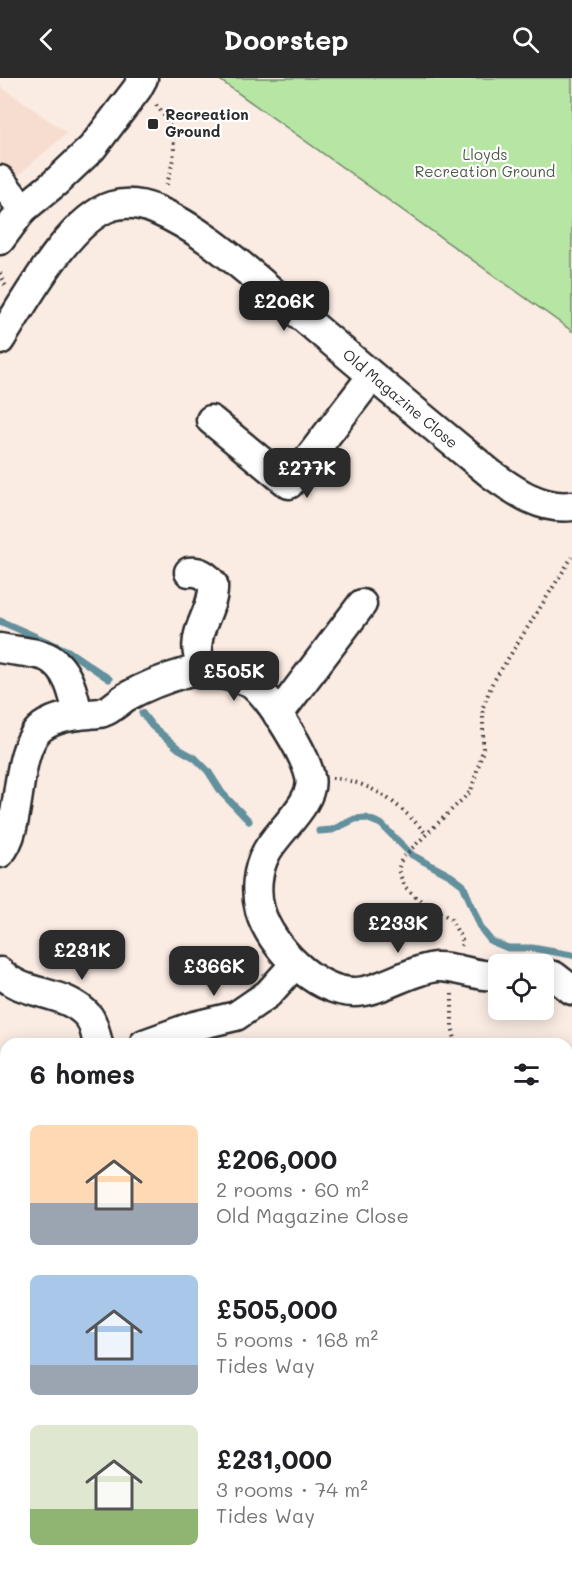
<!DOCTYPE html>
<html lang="en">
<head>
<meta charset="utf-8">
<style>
	body { margin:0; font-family:Mali,sans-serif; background:#f2f2f2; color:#202124; height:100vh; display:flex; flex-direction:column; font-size:22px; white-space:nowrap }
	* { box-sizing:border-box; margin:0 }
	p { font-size:20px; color:#757577 }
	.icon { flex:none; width:33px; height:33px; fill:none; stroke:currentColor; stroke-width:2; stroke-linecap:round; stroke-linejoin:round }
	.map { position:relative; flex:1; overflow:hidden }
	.drawer { position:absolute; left:0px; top:960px; width:573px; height:536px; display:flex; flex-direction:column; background:#fff; border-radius:18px 18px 0 0; box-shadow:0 3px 15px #0003 }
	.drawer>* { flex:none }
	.tools { position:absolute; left:488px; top:876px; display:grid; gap:12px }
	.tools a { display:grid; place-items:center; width:66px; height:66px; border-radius:9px; background:#fff; box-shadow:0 3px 15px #0003; font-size:30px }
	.price { position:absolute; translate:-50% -51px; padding:0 14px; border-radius:12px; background:#2b2b2b; color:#fff; font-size:20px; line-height:39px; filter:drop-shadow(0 2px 3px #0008) }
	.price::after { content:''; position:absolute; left:50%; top:36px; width:18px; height:14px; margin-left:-9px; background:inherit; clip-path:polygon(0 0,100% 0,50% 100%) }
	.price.current { background:#222; color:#fff }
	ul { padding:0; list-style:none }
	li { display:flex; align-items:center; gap:18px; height:150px; padding:0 30px }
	li span { display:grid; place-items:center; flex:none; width:168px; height:120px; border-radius:9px; color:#555 }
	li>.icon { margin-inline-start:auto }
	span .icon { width:72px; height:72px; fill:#fffc; stroke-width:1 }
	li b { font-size:26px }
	h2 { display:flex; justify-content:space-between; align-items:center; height:72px; padding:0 30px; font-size:26px }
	header { display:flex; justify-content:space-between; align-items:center; height:78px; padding:0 30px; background:#2b2b2b; color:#fff; font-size:27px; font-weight:700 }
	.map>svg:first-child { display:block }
	.built { fill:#f7ddd0 }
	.green { fill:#b6e5a4; stroke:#708868; stroke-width:1.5 }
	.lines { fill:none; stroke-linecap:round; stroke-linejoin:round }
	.stream { stroke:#63909d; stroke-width:7 }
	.minor-casing { stroke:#2b2b2b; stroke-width:33 }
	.path { stroke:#2b2b2b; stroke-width:4; stroke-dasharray:1.5 4.5; stroke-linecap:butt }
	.minor { stroke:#fff; stroke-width:28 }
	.poi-dot { fill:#2b2b2b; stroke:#fff; stroke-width:2 }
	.labels { text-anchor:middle; stroke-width:4.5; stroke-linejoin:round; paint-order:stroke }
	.poi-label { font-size:15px; font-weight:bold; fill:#2b2b2b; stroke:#fff; text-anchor:start }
	.park-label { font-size:15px; fill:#4e5a49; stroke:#fff }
	.street-label { font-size:15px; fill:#2b2b2b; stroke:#fff }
</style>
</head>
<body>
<header><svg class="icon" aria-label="back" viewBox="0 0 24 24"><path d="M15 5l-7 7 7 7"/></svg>Doorstep<svg class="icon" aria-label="search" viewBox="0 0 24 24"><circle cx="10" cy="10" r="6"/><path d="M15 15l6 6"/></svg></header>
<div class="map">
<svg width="572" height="1495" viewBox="0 0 572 1495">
	<rect width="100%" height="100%" fill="#faebe3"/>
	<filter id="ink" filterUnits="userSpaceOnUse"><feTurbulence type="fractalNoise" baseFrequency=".0167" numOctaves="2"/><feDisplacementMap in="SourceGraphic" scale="12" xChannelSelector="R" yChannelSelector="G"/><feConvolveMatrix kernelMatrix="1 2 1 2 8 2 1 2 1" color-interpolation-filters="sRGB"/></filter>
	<g filter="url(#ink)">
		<polygon class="built" points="0,8 67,55 0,113"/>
		<g class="green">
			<polygon points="217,0 572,0 572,253"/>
			<polygon points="567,1059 572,1062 572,1495 121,1495 118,1490 567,1490"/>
			<polygon points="6,1150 6,1276 0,1263 0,1153"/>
			<polygon points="0,1414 6,1422 6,1490 53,1490 57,1495 0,1495"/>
		</g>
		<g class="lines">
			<g class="stream">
				<polyline points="0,543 68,573 109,601"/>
				<polyline points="142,635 152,648 179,671 195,680 208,693 222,715 249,743"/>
				<polyline points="319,753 332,752 355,741 366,740 381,746 412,777 451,798 463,807 482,852 491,863 508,870 532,870 572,877"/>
			</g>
			<defs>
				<g id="minor">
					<polyline points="0,102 23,131"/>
					<polyline points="0,162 23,131 55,105 92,70 137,11 143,0"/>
					<path d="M 0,262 C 24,225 69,141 112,128 C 126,124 142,126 156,132 C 205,152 251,197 292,230 C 358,286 424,341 491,396 C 515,413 541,432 572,428"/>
					<polyline points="211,342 289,406 372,298"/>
					<path d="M 189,494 C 200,493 206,497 213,506 C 215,531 193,551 198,576 C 199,582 203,588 205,594"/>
					<path d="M 0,570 C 13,573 36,574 47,579 C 68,589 74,617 78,637"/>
					<polyline points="278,637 362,526"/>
					<path d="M 0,775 C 24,750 12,672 42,649 C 56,639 74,637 90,636 C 94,635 99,636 103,634 C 111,632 118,624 126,619 C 145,608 167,600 188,594 C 200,591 245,599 254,607 C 272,623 305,675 310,699 C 316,724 276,754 266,775 C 257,792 255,814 260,832 C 270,868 315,914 354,914 C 380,914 409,892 436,889 C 456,888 475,899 498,898"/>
					<path d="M 0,894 C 23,919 66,911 89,939 C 94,946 96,958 98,966"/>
					<polyline points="543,896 554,898 572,912"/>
					<polyline points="144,966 194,948 236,938 268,916 295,886"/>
					<polyline points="0,1049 6,1045"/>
					<polyline points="0,1374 6,1386"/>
					<polyline points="81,1495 88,1490"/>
				</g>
			</defs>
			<use href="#minor" class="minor-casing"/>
			<g class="path">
				<path d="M 156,27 C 180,55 176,76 166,109"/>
				<polyline points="0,195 6,209"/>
				<path d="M 332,700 C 372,703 402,728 427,757"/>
				<polyline points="461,868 463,864 451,841 418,821 405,809 398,792 402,780 471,713 483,672 483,629 492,606 572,479"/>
				<polyline points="452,916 452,948 456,966"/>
				<polyline points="567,1050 572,1053"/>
				<polyline points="567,1174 572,1176"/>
				<polyline points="567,1419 572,1418"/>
				<polyline points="296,1490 304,1495"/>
				<polyline points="414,1495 420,1490"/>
			</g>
			<use href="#minor" class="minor"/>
		</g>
	</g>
	<rect class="poi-dot" x="147" y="40" width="12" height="12" rx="3"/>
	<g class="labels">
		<g class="poi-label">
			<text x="165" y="42">Recreation<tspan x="165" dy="17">Ground</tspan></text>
		</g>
		<g class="park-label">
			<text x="485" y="82">Lloyds<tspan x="485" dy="17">Recreation Ground</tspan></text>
		</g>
		<g class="street-label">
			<text transform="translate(400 321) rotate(40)" y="5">Old Magazine Close</text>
		</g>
	</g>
</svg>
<div class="tools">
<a><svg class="icon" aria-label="locate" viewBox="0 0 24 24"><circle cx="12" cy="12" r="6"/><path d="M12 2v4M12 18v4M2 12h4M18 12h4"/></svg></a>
</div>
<b class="price current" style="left:284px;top:254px">£206K</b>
<b class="price" style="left:307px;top:421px">£277K</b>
<b class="price" style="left:234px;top:624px">£505K</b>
<b class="price" style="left:398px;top:876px">£233K</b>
<b class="price" style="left:82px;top:903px">£231K</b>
<b class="price" style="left:214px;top:919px">£366K</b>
<section class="drawer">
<h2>6 homes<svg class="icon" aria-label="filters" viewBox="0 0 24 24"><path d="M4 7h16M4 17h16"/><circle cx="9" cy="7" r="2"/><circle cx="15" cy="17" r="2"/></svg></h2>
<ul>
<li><span style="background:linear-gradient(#ffd9b3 65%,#9aa5b1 0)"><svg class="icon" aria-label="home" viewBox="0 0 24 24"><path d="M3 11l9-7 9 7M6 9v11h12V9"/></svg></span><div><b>£206,000</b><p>2 rooms · 60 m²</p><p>Old Magazine Close</p></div></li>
<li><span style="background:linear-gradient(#a9c7e8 75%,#9aa5b1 0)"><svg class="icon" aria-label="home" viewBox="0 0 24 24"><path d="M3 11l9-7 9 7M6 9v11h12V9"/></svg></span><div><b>£505,000</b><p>5 rooms · 168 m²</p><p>Tides Way</p></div></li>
<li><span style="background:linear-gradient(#dfe7d0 70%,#8fb573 0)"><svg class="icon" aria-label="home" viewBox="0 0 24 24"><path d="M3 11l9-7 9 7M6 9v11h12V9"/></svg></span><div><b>£231,000</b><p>3 rooms · 74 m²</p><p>Tides Way</p></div></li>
</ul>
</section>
</div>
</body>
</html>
